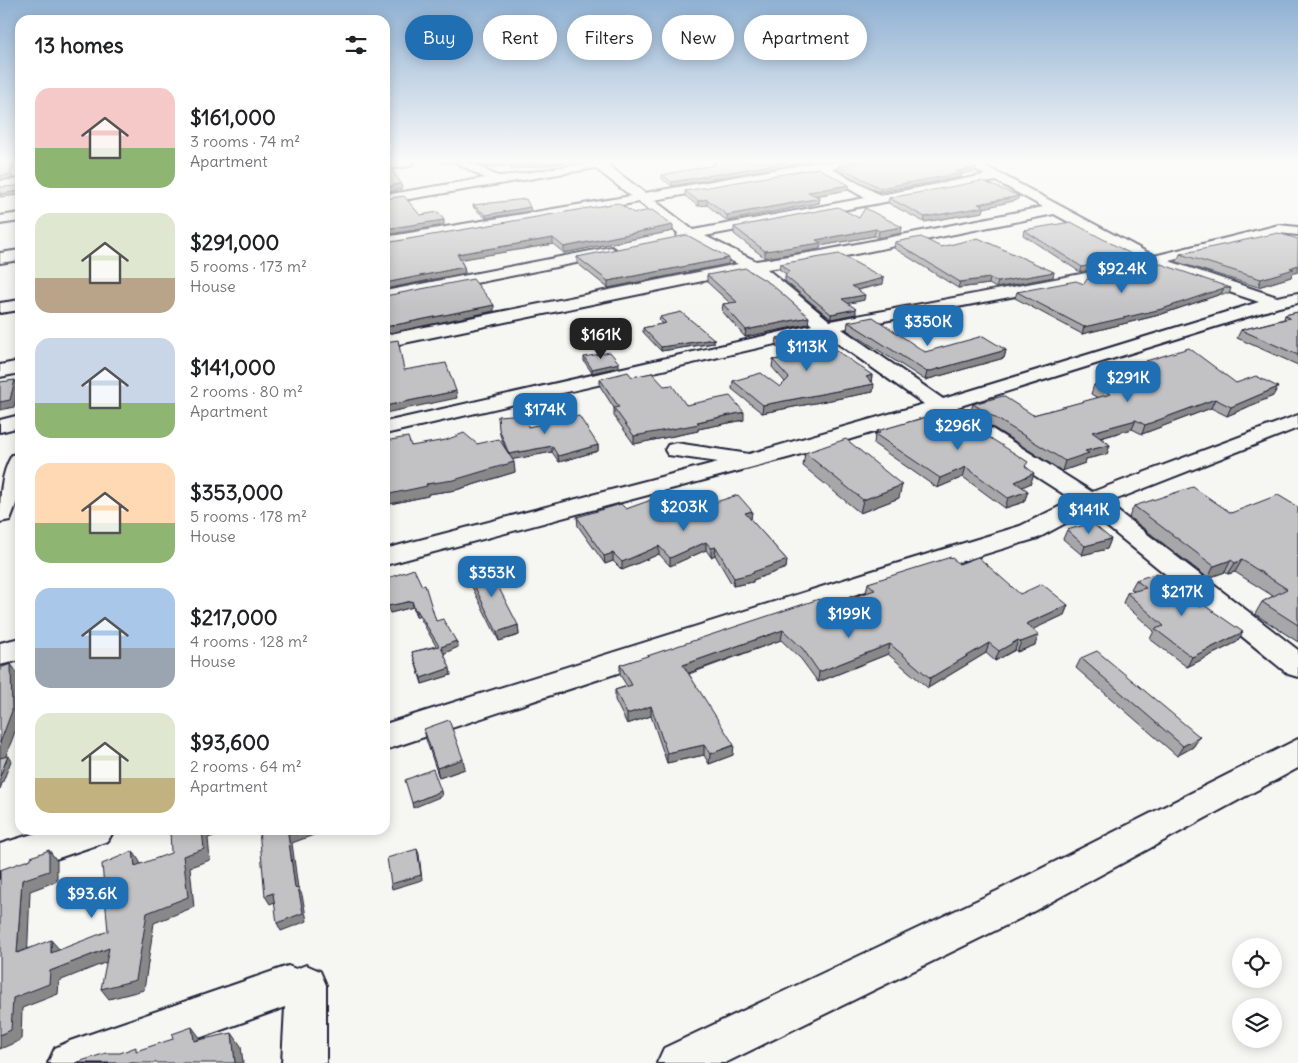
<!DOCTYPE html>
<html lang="en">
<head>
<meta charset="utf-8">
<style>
	body { margin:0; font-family:Delius,sans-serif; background:#f6f6f6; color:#202124; height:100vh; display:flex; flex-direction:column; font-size:19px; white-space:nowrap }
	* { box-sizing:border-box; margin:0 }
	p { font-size:16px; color:#757577 }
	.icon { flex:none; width:28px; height:28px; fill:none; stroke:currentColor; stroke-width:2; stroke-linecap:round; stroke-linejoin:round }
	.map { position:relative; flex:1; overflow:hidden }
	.sheet { position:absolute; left:15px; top:15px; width:375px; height:820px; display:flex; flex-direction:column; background:#fff; border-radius:15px; box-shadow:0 2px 12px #0003 }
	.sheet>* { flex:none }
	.top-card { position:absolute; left:405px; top:15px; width:475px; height:45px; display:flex; gap:10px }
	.tools { position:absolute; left:1232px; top:938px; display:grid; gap:10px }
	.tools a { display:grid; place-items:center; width:50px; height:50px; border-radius:50%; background:#fff; box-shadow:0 2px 12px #0003; font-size:25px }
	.price { position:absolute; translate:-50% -42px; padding:0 11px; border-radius:10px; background:#1f6fb2; color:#fff; font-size:16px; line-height:32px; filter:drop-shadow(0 1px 2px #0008) }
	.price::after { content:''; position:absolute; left:50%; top:30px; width:15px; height:11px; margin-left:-8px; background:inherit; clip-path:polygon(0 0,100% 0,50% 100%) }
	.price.on { background:#222; color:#fff }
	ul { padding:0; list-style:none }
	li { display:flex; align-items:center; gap:15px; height:125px; padding:0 20px }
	li span { display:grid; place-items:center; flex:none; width:140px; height:100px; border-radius:15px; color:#555 }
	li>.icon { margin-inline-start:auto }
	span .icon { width:60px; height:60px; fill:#fffc; stroke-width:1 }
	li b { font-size:21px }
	h2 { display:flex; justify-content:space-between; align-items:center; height:60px; padding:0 20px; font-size:21px }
	.chip { padding:0 18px; border-radius:22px; background:#fff; box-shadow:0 2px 12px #0003; font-size:18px; line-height:45px }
	.chip.on { background:#1f6fb2; color:#fff }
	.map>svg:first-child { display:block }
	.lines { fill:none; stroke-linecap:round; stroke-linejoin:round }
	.minor-casing { stroke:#22223b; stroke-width:4 }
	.minor { fill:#f6f6f2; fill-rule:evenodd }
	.wall { fill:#a7a7a9; stroke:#22223b }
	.shaded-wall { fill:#888889; stroke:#22223b }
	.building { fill:#c2c2c4; stroke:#22223b }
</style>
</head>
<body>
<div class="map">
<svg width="1298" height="1063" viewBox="0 0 1298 1063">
	<rect width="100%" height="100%" fill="#f6f6f2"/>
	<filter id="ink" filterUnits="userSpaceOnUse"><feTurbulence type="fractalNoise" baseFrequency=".02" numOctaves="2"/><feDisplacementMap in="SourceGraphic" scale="10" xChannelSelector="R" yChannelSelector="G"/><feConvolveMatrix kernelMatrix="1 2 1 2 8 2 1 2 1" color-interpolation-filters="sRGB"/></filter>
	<g filter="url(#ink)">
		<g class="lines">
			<defs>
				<g id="minor">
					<polygon points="385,162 415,162 409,166 385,169"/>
					<path d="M 455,162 C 476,159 490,176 501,176 C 538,173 574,162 612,162 L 608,165 L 645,193 L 817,162 L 857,162 L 855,165 L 832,169 L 880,195 L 985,175 L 964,162 L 978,162 L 1154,256 L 1279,225 L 1298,227 L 1298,235 L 1279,233 L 1169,261 L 1277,297 L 1298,293 L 1298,303 L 1279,307 L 957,407 L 1092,492 L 1298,415 L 1298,428 L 1107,503 L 1298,650 L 1298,677 L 1288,674 L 1088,511 L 1038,538 L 887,584 L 385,750 L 385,724 L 869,572 L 1020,526 L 1073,500 L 937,413 L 791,457 L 385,565 L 385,549 L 718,462 L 668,455 L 665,450 L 668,445 L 676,443 L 749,454 L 924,404 L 823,333 L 385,434 L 385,422 L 812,325 L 751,271 L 385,347 L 385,335 L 738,264 L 688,240 L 679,239 L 677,236 L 678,233 L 639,202 L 385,247 L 385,237 L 631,196 L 595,168 L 385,203 L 385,195 L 485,178 ZM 818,171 L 865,198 L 693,230 L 654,200 ZM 996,181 L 1043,207 L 821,251 L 756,261 L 705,236 ZM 1054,214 L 1138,260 L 1108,269 L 830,321 L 767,269 L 821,261 ZM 1152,266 L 1259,302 L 943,399 L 842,329 L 1110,278 Z"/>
					<polygon points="20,179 20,187 0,189 0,181"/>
					<polygon points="20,213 20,221 0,224 0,216"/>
					<polygon points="611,247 619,252 616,255 385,301 385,291"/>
					<polygon points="20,250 20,260 0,263 0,253"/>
					<polygon points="20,300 20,310 0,313 0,303"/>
					<polygon points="20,361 20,373 0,377 0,365"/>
					<polygon points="20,415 20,427 0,432 0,420"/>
					<path d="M 20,453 L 20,494 L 10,520 L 0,522 C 0,499 0,475 12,455 Z"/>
					<polygon points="20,638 20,660 0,665 0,643"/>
					<polygon points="1298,739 1298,768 1023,917 725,1063 657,1063 664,1048 997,891"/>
					<polygon points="46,830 114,830 108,841 0,878 0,844"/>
					<polygon points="306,965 320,971 326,985 326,1063 282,1063 285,1007 130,1063 48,1063 55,1048 70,1041 288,966 296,969"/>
				</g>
			</defs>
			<use href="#minor" class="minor-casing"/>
			<use href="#minor" class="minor"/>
		</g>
		<g class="wall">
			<polygon points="477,162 571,162 511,169 508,165 486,168"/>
			<polygon points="713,162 809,162 672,186 662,179 662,175 714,165"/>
			<polygon points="856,163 977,168 976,171 962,174 961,177 879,192 838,170 838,166"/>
			<polygon points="848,190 816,196 820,198 819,203 727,221 707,205 698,206 685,196 685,191"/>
			<polygon points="1019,196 1017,200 984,208 983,212 924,222 888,203 889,198"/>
			<polygon points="473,205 531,211 486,218 474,208"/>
			<polygon points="634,213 673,231 564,253 553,244 460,259 464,267 465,273 385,289 385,243"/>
			<polygon points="859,218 902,227 901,233 878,238 874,236 820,246 820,249 765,258 734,234 734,227"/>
			<polygon points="1024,230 1133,255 1131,260 1080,272 1023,235"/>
			<polygon points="895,242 941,247 1054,272 1053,277 996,288 989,284 958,288 894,248"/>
			<polygon points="1180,254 1292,274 1291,277 1258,287 1177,262"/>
			<polygon points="577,257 728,264 608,288 577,263"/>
			<polygon points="780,264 883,284 858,290 864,300 848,303 856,314 831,319 785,281 785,276 786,274 779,269"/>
			<polygon points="707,275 808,324 745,337 722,311 723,304 730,303 707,282"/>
			<polygon points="1084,284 1231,288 1229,294 1221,294 1159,315 1082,334 1015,298 1017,292"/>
			<polygon points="1298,312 1298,365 1237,338 1241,330 1284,319 1285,315"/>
			<polygon points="660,317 714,339 714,343 661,351 643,332 643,328 662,324 659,321"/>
			<polygon points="848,322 925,352 1006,350 1004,358 925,380 847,330"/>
			<polygon points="777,338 872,375 871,381 873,392 762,413 732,389 733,381 780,387 785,382 772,367 773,360 791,357 776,346"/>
			<polygon points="584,357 619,367 592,373 584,361"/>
			<polygon points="1146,361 1236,383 1273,396 1227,416 1211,408 1142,434 1132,429 1101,438 1110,445 1107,454 1086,459 1085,463 1062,471 970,413 973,404 1033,415 1098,398 1091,394 1094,385 1144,366"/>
			<polygon points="632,377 664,386 686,405 744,420 698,429 698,431 634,444 614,416 614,408 600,386 600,379"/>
			<polygon points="498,416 528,427 598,445 598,451 559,462 552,452 512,459 515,472 456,490 428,494 428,496 385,505 385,441 411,446 477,444 506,450 500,435"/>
			<polygon points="877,431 1026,467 1031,483 1022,487 1028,491 1024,502 1005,508 963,477 937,488 874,444 875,434 877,434"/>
			<polygon points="805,453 899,498 860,513 803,466"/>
			<polygon points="1134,506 1231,513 1298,507 1298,642 1255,614 1262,602 1273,596 1235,572 1228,574 1225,572 1208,578 1129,517"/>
			<polygon points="677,507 700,507 752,511 751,519 750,519 787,560 786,568 753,580 753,582 733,586 715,555 711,557 706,550 670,566 659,554 622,570 613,561 605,564 578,526 577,517 626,509"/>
			<polygon points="1067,530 1111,539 1107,549 1082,555 1063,539"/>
			<polygon points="959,564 1020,594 1068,605 1064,615 1033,629 1035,645 1017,652 1015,650 995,661 986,653 928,688 888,654 818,682 801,659 781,640 689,674 733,755 709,764 704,755 667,763 651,716 627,724 615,700 615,690 627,686 620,675 620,665 825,606 866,593 868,583"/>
			<polygon points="466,569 518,625 519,635 499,641 468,579"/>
			<polygon points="385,579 436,621 456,641 458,647 444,653 451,675 422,684 412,652 436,646 419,616 416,617 413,607 390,613 388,604 385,605"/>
			<polygon points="1136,580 1237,642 1187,667 1150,639 1154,631 1123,603 1127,593 1134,591 1131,589"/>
			<polygon points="1081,658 1200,737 1193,747 1177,756 1076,668"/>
			<polygon points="424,729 465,769 439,778 426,739"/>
		</g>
		<g class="shaded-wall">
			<polygon points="14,162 16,162 11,174 10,171"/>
			<polygon points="441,162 454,162 453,162 441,164"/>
			<polygon points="508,162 508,165 486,168 486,164"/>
			<polygon points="540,162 571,162 511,169 510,165"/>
			<polygon points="788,162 809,162 672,186 672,182"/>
			<polygon points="977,168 976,171 962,174 961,177 879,192 880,188 956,171"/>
			<polygon points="12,174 13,178 0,180 0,176"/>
			<polygon points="401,183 402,189 385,193 385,188"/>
			<polygon points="849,185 848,190 807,197 808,192"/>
			<polygon points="20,191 20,195 0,197 0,194"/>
			<polygon points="1019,196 1017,200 984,208 983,212 924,222 925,217"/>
			<polygon points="820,198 819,203 727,221 727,215"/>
			<polygon points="707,199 707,205 698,206 698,201"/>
			<polygon points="530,207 531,211 486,218 486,215"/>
			<polygon points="444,220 444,225 385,235 385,229"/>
			<polygon points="673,225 673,231 564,253 564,247"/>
			<polygon points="902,227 901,233 878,238 879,231"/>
			<polygon points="876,229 874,236 820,246 820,249 765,258 765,251 816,240"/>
			<polygon points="553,238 553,244 458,260 457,254"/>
			<polygon points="1133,255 1131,260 1080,272 1082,267"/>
			<polygon points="729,258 728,264 608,288 608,281"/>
			<polygon points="1298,265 1298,272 1292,274 1291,277 1258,287 1261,279 1290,268"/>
			<polygon points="464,267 465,273 385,289 385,283"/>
			<polygon points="1054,272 1053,277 996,288 998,282"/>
			<polygon points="884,278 883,284 852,291 852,286"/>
			<polygon points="990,278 989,284 958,288 960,282"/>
			<polygon points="1224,288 1221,294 1159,315 1082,334 1084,327"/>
			<polygon points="865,295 864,300 841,305 842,299"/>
			<polygon points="494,305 494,311 385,334 385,327"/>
			<polygon points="856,309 856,314 831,319 831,314"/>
			<polygon points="809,317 808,324 745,337 746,330"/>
			<polygon points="714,339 714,343 661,351 661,347"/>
			<polygon points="1006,350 1004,358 925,380 927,372"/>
			<polygon points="619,363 619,367 592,373 592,369"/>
			<polygon points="872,375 871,383 866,377"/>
			<polygon points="15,380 19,387 14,407 0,410 0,402"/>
			<polygon points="874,384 873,392 762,413 763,405"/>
			<polygon points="1278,387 1273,396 1227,416 1231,407"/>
			<polygon points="456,391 457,398 385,413 385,406"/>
			<polygon points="1215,399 1211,408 1142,434 1145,425"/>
			<polygon points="744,412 744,420 698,429 698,431 634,444 634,436"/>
			<polygon points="1136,420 1132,429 1089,441 1092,432"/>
			<polygon points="598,445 598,451 559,462 558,456"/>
			<polygon points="1110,445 1107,454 1086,459 1085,463 1062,471 1065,461 1085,451"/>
			<polygon points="552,446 552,452 510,460 509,454"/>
			<polygon points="514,462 515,472 456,490 428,494 428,496 385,505 385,495"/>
			<polygon points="966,467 963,477 937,488 940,478"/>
			<polygon points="1034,473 1031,483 1012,492 1015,482"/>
			<polygon points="902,485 899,498 860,513 863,500"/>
			<polygon points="1028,491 1024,502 1005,508 1008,498"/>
			<polygon points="752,511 751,519 744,521 745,513"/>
			<polygon points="1111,539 1107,549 1082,555 1085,546"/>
			<polygon points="706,542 706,550 670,566 670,558"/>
			<polygon points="659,546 659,554 622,570 622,562"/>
			<polygon points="716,547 715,555 711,557 711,548"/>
			<polygon points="613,553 613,561 605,564 604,556"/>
			<polygon points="787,560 786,568 753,580 753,582 733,586 734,578"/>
			<polygon points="1231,560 1225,572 1208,578 1214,566"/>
			<polygon points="1242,560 1235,572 1228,574 1235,563"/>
			<polygon points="385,598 386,598 388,604 385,605"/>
			<polygon points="412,601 413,607 390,613 388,606"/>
			<polygon points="1068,605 1064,615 1023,634 1026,624"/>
			<polygon points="415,610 417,610 419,616 416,617"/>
			<polygon points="518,625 519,635 499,641 497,632"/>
			<polygon points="783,630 781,640 683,675 683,665"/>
			<polygon points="1243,632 1237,642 1187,667 1192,657"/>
			<polygon points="1039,635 1035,645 1017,652 1021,642"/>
			<polygon points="1018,640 1015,650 995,661 999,651"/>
			<polygon points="456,641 458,647 443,654 441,647"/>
			<polygon points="989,643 986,653 928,688 930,678"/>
			<polygon points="890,644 888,654 818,682 819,672"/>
			<polygon points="11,664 18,674 19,721 4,761 0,762 0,743"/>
			<polygon points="450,668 451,675 422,684 421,678"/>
			<polygon points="651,706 651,716 627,724 627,714"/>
			<polygon points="1200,737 1193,747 1177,756 1183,746"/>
			<polygon points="704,745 704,755 667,763 667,753"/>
			<polygon points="734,745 733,755 709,764 710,754"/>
			<polygon points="8,756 11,761 0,789 0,776"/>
			<polygon points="463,759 465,769 439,778 437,768"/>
			<polygon points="441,791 442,796 413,808 412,803"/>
			<polygon points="202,830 231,830 208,838 210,860 190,867 194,907 154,923 144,990 109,999 101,989 147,913 183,856"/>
			<polygon points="300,830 327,830 292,843 299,896 295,888 288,834"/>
			<polygon points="417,849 419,854 422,880 392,889 391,884"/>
			<polygon points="49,850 57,861 57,881 30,891 27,963 17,953 22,880"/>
			<polygon points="133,851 140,862 142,877 135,866"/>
			<polygon points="298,887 302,895 307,921 281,931 277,923"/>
			<polygon points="273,893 277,901 270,904 265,896"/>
			<polygon points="51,940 60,950 51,953"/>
			<polygon points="109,948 117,958 59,981 58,994 22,1008 21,1040 0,1049 0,1035 13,998 50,971"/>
			<polygon points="192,1027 201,1039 194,1041"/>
			<polygon points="232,1033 241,1046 243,1063 235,1063"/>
		</g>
		<g class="building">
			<polygon points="0,162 14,162 10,171 12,174 0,176"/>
			<polygon points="482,162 505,162 486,164"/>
			<polygon points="508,162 540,162 510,165"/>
			<polygon points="714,162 788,162 672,182 662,175 715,165"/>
			<polygon points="857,162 964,162 977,168 956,171 962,173 880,188 838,166 856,163"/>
			<polygon points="385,165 388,165 401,183 385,188"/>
			<polygon points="818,168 849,185 808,192 820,198 727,215 707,199 698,201 685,191"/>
			<polygon points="982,181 1019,196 978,204 984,207 925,217 889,198"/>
			<polygon points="18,186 20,188 20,191 0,194 0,187"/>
			<polygon points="404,196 420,215 438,212 444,220 385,229 385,199"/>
			<polygon points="526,199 530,207 486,215 473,205"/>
			<polygon points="618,203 634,213 652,210 673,225 564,247 553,238 457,254 464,267 385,283 385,243"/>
			<polygon points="838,207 859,218 865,208 902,227 879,231 876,229 816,240 821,243 765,251 734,227"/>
			<polygon points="1071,222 1133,255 1082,267 1024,230"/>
			<polygon points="1278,233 1298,239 1298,265 1290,268 1294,269 1261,279 1180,254"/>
			<polygon points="687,235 729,258 608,281 577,257"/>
			<polygon points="921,237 941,247 978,238 1054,272 998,282 990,278 960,282 895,242"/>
			<polygon points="839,254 884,278 852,286 865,295 842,299 856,309 831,314 785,276 789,271 780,264"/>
			<polygon points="1155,262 1231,288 1224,288 1162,309 1084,327 1017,292 1076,281 1084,284 1087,279"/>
			<polygon points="745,268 771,284 809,317 746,330 723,304 737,302 707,275"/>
			<polygon points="473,279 494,305 385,327 385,296"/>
			<polygon points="681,312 714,339 661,347 643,328 666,323 660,317"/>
			<polygon points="1298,312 1298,355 1241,330 1290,318 1285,315"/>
			<polygon points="873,317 925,352 983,336 1006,350 927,372 848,322"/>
			<polygon points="808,331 872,375 866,377 874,384 763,405 733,381 761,373 780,387 789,378 773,360 801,356 777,338"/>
			<polygon points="398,340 404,370 446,363 456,391 385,406 385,342"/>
			<polygon points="1189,348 1236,383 1256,376 1278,387 1231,407 1215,399 1145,425 1136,420 1092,432 1110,445 1085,451 1089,453 1065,461 973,404 1003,396 1033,415 1111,394 1094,385 1150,364 1146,361"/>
			<polygon points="610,352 619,363 592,369 584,357"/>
			<polygon points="628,372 632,377 652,373 664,386 672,385 686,405 730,396 744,412 697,422 699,424 634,436 614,408 619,407 600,379"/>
			<polygon points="15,380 10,400 0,402 0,382"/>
			<polygon points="948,411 1028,462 1025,466 1034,473 1015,482 1028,491 1008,498 966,467 940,478 875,434 880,433 877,431"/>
			<polygon points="526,414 528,427 579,416 598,445 558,456 552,446 509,454 499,429 498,416"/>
			<polygon points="464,433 477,444 499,439 514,462 454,480 426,484 427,486 385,495 385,441 408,437 411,446 446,440"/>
			<polygon points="846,439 902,485 863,500 805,453"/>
			<polygon points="1193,487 1231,513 1278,495 1298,507 1298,625 1262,602 1287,589 1242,560 1235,563 1231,560 1214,566 1134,506"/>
			<polygon points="665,495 677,507 699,504 700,507 738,495 752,511 745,513 787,560 753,572 754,573 734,578 716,547 711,548 706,542 670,558 659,546 622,562 613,553 604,556 577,517 621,504 626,509"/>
			<polygon points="1092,523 1111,539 1085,546 1067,530"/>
			<polygon points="951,557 959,564 978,557 1020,594 1042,584 1068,605 1026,624 1039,635 1021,642 1018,640 999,651 989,643 930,678 890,644 819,672 803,649 783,630 683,665 734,745 710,754 704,745 667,753 651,706 627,714 615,690 632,685 620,665 819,599 825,606 875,590 868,583"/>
			<polygon points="486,563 518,625 497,632 466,569"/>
			<polygon points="414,569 422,586 425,585 436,621 443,619 456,641 441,647 450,668 421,678 412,652 439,646 417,610 415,610 412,601 388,606 386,598 385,598 385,579"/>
			<polygon points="1157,573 1200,607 1204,605 1243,632 1192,657 1155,629 1164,626 1127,593 1146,588 1136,580"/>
			<polygon points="1097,651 1200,737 1183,746 1081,658"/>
			<polygon points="11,664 12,711 0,743 0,668"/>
			<polygon points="449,720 463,759 437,768 424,729"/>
			<polygon points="8,756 0,776 0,758"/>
			<polygon points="433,769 441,791 412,803 405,780"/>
			<polygon points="170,830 202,830 204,849 183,856 188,897 147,913 136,980 101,989 109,948 50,971 49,984 13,998 11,1030 0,1035 0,870 31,859 31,857 49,850 49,871 22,880 17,953 51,940 51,953 108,931 102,864 133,851 135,866 171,853"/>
			<polygon points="259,830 300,830 288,834 295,888 298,887 303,913 277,923 273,893 265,896"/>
			<polygon points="417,849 421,875 391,884 387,858"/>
			<polygon points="192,1027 194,1041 232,1033 235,1063 75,1063 106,1053 120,1053 136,1047 136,1051 173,1039 172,1034"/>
		</g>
	</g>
	<linearGradient id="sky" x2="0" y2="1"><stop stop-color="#90b1d3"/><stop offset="0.52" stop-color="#fbfbf9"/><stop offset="1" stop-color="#fbfbf9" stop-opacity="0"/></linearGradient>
	<rect width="1298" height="310" fill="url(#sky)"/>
</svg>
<div class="tools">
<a><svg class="icon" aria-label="locate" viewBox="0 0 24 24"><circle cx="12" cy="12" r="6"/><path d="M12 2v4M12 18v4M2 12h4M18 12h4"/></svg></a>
<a><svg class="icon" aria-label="layers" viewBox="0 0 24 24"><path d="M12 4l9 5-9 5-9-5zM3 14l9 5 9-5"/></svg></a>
</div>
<b class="price" style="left:1122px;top:294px">$92.4K</b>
<b class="price" style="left:928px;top:347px">$350K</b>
<b class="price on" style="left:601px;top:360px">$161K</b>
<b class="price" style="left:807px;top:372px">$113K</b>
<b class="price" style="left:1128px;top:403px">$291K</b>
<b class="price" style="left:545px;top:435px">$174K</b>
<b class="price" style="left:958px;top:451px">$296K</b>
<b class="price" style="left:684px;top:532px">$203K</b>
<b class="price" style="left:1089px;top:535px">$141K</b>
<b class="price" style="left:492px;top:598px">$353K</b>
<b class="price" style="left:1182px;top:617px">$217K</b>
<b class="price" style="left:849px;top:639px">$199K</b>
<b class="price" style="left:92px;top:919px">$93.6K</b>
<div class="top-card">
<a class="chip on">Buy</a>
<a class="chip">Rent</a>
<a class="chip">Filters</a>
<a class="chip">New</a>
<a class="chip">Apartment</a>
</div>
<section class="sheet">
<h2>13 homes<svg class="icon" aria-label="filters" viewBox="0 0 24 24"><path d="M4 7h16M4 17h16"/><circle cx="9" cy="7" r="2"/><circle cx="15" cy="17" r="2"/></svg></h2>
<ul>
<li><span style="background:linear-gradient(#f6c9c9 60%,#8fb573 0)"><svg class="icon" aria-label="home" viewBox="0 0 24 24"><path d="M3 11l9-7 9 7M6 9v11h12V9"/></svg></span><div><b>$161,000</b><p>3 rooms · 74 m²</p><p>Apartment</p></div></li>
<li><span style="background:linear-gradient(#dfe7d0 65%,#b9a48a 0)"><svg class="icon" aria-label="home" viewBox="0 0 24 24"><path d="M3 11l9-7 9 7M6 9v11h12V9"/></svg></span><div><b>$291,000</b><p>5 rooms · 173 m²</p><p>House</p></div></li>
<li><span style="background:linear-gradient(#c9d6e8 65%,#8fb573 0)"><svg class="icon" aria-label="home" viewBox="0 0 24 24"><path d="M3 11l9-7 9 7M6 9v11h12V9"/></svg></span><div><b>$141,000</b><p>2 rooms · 80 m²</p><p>Apartment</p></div></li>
<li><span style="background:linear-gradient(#ffd9b3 60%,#8fb573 0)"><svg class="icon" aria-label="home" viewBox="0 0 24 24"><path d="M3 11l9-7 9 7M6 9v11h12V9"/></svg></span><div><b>$353,000</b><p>5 rooms · 178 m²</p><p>House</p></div></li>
<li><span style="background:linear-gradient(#a9c7e8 60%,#9aa5b1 0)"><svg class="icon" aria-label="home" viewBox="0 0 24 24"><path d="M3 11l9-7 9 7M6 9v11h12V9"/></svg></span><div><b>$217,000</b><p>4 rooms · 128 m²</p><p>House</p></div></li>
<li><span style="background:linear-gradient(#dfe7d0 65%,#c2b280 0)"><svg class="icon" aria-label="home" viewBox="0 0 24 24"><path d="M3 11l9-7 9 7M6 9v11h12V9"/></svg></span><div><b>$93,600</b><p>2 rooms · 64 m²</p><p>Apartment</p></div></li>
</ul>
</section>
</div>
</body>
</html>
